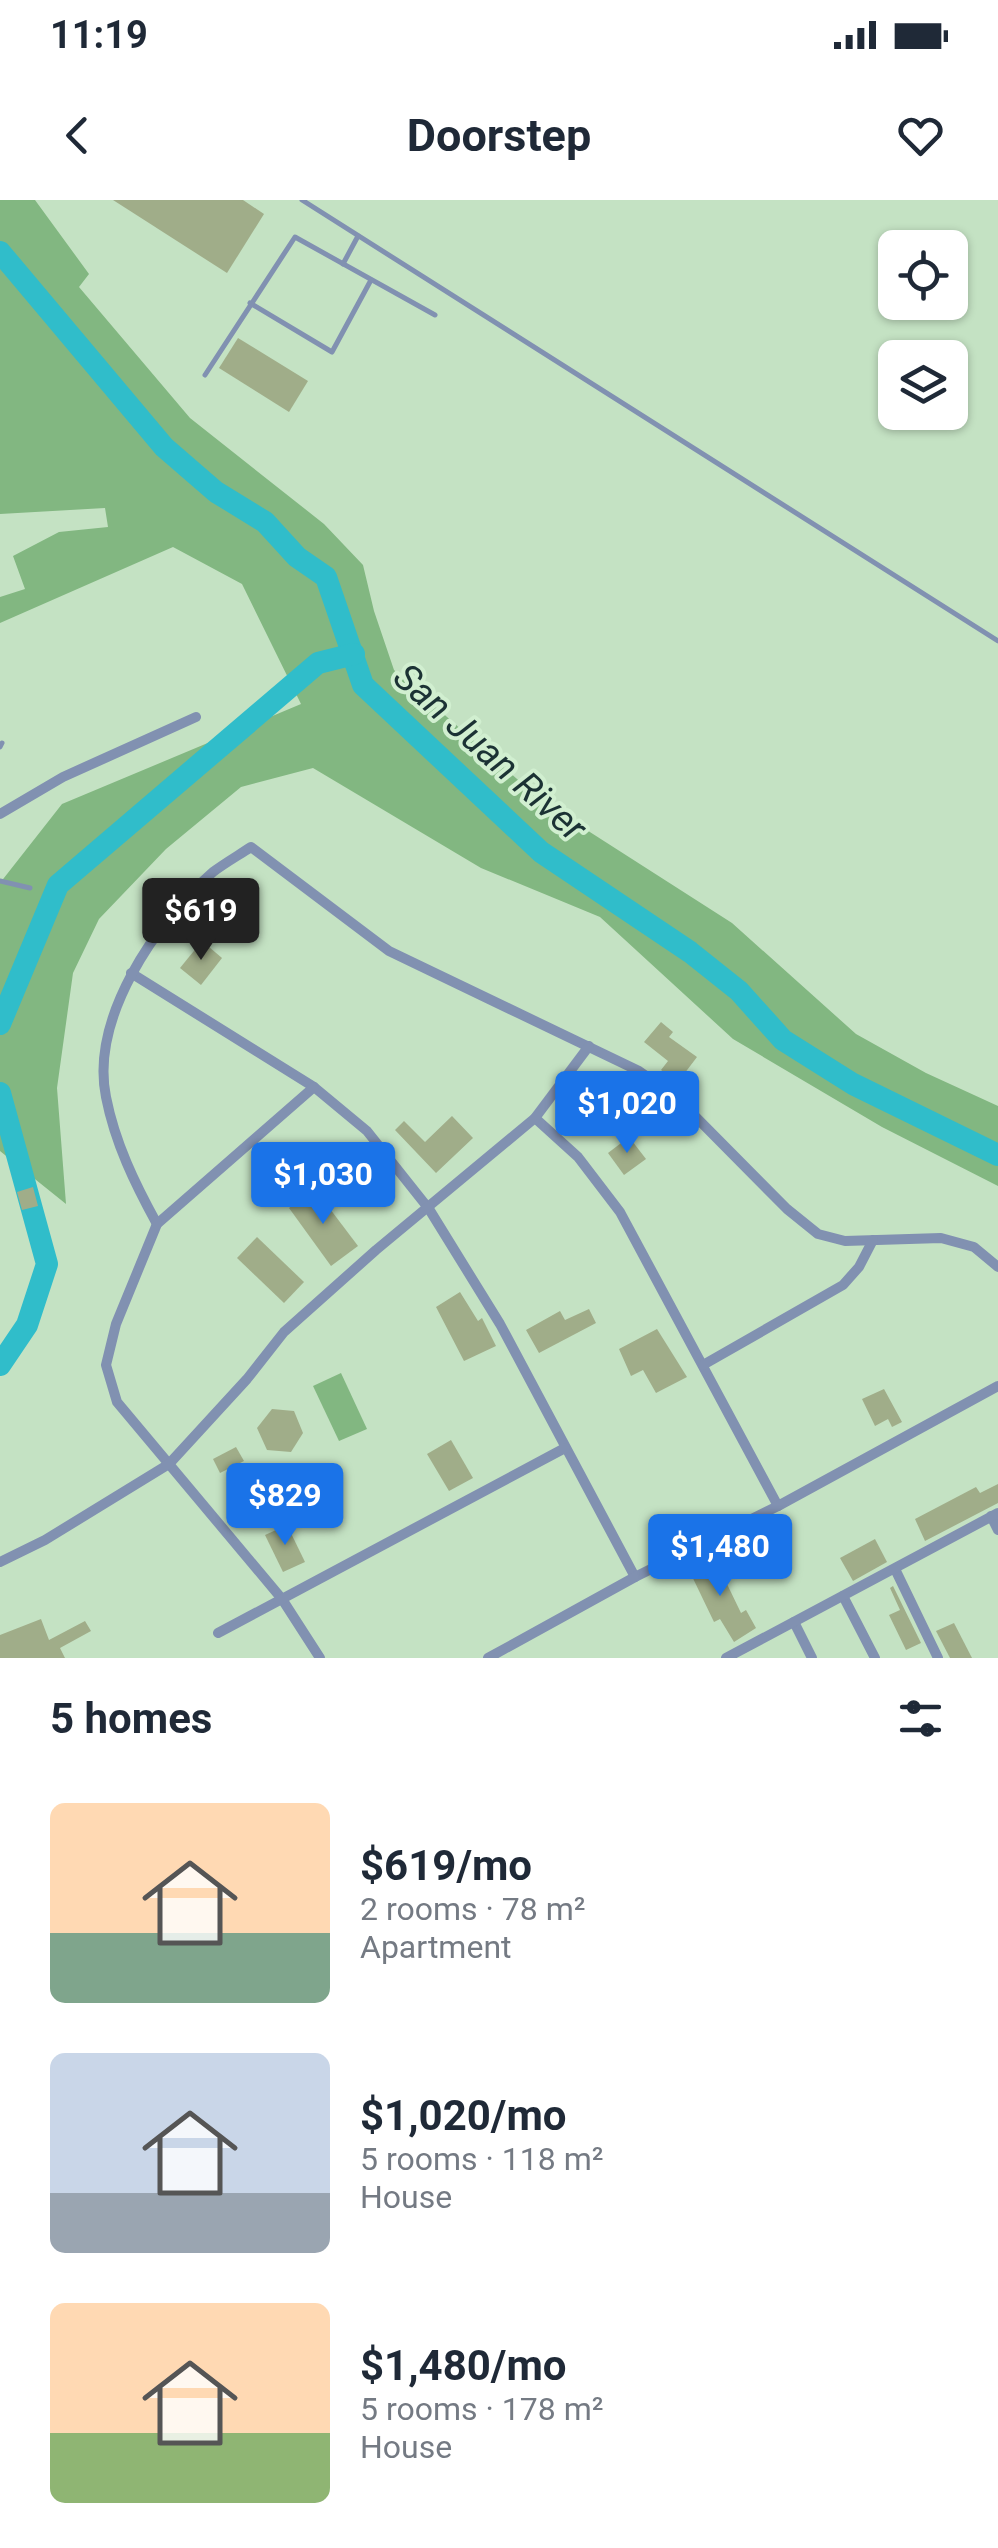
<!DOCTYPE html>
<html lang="en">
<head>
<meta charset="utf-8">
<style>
	body { margin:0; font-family:Roboto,sans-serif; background:#f2f2f3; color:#1f2937; height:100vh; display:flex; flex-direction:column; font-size:38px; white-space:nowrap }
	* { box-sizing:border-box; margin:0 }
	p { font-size:32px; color:#747a83 }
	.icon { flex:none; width:55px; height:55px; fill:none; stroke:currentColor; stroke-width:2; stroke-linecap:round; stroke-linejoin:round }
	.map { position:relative; height:1458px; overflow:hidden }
	.side { display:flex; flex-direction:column; background:#fff; flex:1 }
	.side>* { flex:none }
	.tools { position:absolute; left:878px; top:30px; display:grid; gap:20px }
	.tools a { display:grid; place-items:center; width:90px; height:90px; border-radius:15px; background:#fff; box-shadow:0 2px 8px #0004; font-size:50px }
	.price { position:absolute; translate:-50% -85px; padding:0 22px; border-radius:10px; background:#1a73e8; color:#fff; font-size:32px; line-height:65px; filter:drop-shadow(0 2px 5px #0008) }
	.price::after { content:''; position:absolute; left:50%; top:60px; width:30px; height:22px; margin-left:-15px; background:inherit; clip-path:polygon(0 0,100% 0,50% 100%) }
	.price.selected { background:#222; color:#fff }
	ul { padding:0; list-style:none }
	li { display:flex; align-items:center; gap:30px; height:250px; padding:0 50px }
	li span { display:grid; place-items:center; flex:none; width:280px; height:200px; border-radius:15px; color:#555 }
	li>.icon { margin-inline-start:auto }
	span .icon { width:120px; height:120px; fill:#fffc; stroke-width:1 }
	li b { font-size:42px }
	h2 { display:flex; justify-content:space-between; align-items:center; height:120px; padding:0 50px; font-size:42px }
	.status { display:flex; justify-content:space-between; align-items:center; height:70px; padding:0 50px; background:#fff; direction:ltr }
	.status svg { height:28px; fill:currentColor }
	header { display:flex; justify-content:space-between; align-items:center; height:130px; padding:0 50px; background:#fff; font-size:45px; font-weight:700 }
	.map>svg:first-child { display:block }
	.green { fill:#82b781 }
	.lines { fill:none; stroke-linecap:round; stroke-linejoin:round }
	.river { stroke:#30bdca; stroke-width:22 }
	.building { fill:#a0ad89 }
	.lane { stroke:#8191b1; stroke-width:5 }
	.street { stroke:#8191b1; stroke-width:10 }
	.labels { text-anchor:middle; stroke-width:8; stroke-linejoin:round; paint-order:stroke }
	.water-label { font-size:38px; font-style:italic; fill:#1b3234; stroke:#d1efd0 }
</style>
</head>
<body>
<div class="status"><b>11:19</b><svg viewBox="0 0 49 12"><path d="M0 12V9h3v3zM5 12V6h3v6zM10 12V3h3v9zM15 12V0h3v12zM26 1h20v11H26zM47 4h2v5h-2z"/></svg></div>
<header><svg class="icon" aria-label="back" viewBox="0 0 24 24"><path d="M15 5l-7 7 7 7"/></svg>Doorstep<svg class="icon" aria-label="heart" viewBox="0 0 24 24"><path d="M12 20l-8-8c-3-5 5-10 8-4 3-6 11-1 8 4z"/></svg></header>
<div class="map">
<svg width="998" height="1458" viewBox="0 0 998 1458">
	<rect width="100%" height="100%" fill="#c4e2c3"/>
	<g class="green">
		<polygon points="0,0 35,0 89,74 79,87 190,218 324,324 363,365 374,411 394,470 543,602 732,723 856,834 926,873 998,906 998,986 882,927 733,839 600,717 481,668 313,568 241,587 166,649 99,719 73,773 57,888 66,1004 0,951 0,683 62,604 301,504 242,384 173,347 0,423 0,397 25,389 13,356 59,332 108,327 105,308 0,314"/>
		<polygon points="341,1173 367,1229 339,1241 313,1186"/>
	</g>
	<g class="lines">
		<g class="river">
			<polyline points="0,52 164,247 216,292 265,322 297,357 326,377 363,485 541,652 690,752 739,791 783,840 853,884 998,955"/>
			<polyline points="0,824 58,685 318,463 354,454"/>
			<polyline points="0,893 47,1064 27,1125 0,1165"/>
		</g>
	</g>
	<g class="building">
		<polygon points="113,0 243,0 264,14 227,73"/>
		<polygon points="238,138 308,181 289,212 219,168"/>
		<polygon points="202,741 222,758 201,785 180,768"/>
		<polygon points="661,822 673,832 669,837 697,857 678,882 661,870 668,861 644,842"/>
		<polygon points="452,916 473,938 436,973 395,930 404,921 425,942"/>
		<polygon points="629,937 646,959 624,975 608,953"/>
		<polygon points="33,987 38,1006 22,1010 17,992"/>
		<polygon points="315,989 358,1046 331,1066 289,1008"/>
		<polygon points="257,1037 304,1082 284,1103 237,1058"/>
		<polygon points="460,1092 478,1121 482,1118 496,1146 464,1161 436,1107"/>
		<polygon points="589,1109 596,1123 539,1153 526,1130 560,1111 565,1120"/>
		<polygon points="657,1129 687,1177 656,1193 643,1170 631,1176 619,1149"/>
		<polygon points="884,1189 902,1222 892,1227 888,1219 875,1226 862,1199"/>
		<polygon points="272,1209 294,1211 303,1233 291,1252 267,1250 257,1228"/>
		<polygon points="451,1240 473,1278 449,1291 427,1254"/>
		<polygon points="236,1247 244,1261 220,1273 213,1259"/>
		<polygon points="998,1284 998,1303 925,1341 915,1319 976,1287 980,1293"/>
		<polygon points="287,1325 305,1362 283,1372 265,1335"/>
		<polygon points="875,1339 887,1362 853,1381 840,1358"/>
		<polygon points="713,1355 741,1413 746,1410 756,1428 734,1442 720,1419 714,1422 688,1368"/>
		<polygon points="893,1386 921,1443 906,1450 889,1415 900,1410 890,1388"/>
		<polygon points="41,1419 49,1440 85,1421 91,1431 60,1448 65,1458 0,1458 0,1435"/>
		<polygon points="954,1423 972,1458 950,1458 936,1431"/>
	</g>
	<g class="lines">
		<g class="lane">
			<polyline points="302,0 998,441"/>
			<polyline points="343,64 358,36"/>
			<polyline points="250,103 332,152 371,80"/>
			<polyline points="205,175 295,37 435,115"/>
			<polyline points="0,547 2,543"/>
			<polyline points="0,681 30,688"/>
		</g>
		<g class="street">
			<polyline points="0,614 63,577 196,517"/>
			<polyline points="131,773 314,887 367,931 429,1009 500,1124 635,1377"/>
			<polyline points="314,887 157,1024 116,1124 106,1165 117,1202 282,1399 320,1458"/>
			<polyline points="535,918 578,957 620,1012 778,1306"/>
			<path d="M 157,1024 C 135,984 115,943 106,897 C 90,818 156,722 213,672 C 225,663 239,655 251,647 L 389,751 L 639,871 L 676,897 L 787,1009 L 818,1034 L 845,1041 L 941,1038 L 974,1047 L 998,1067"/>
			<polyline points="703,1165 843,1085 859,1067 873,1040"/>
			<polyline points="991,1316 998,1330"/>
			<polyline points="0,1362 45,1340 169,1264 247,1179 284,1132 376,1050 535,918 589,846"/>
			<polyline points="895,1369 938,1458"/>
			<polyline points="843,1396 875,1458"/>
			<polyline points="794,1422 812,1458"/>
			<polyline points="218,1433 565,1248"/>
			<polyline points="488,1458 635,1377 778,1306 998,1186"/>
			<polyline points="726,1458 998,1313"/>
		</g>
	</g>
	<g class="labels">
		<g class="water-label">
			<text transform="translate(490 552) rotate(42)" y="13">San Juan River</text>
		</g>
	</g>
</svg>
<div class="tools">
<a><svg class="icon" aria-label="locate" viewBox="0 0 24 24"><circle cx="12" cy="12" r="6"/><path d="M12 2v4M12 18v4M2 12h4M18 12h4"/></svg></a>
<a><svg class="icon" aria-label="layers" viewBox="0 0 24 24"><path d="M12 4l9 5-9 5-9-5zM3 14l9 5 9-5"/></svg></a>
</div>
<b class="price selected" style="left:201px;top:763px">$619</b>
<b class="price" style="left:627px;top:956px">$1,020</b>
<b class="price" style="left:323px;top:1027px">$1,030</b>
<b class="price" style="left:285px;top:1348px">$829</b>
<b class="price" style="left:720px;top:1399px">$1,480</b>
</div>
<section class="side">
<h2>5 homes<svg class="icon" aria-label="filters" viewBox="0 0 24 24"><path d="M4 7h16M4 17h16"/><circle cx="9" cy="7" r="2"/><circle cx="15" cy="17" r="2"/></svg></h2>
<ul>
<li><span style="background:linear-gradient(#ffd9b3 65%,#7fa58c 0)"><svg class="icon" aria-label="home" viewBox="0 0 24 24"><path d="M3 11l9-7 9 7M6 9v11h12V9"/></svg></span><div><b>$619/mo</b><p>2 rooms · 78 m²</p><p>Apartment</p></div></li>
<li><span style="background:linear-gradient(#c9d6e8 70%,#9aa5b1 0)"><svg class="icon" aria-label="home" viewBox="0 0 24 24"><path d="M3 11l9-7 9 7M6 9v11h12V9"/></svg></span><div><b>$1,020/mo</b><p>5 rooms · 118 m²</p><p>House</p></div></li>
<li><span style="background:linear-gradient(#ffd9b3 65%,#8fb573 0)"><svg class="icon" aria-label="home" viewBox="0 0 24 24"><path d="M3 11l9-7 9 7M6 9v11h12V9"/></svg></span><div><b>$1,480/mo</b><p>5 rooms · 178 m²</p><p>House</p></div></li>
</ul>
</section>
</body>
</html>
